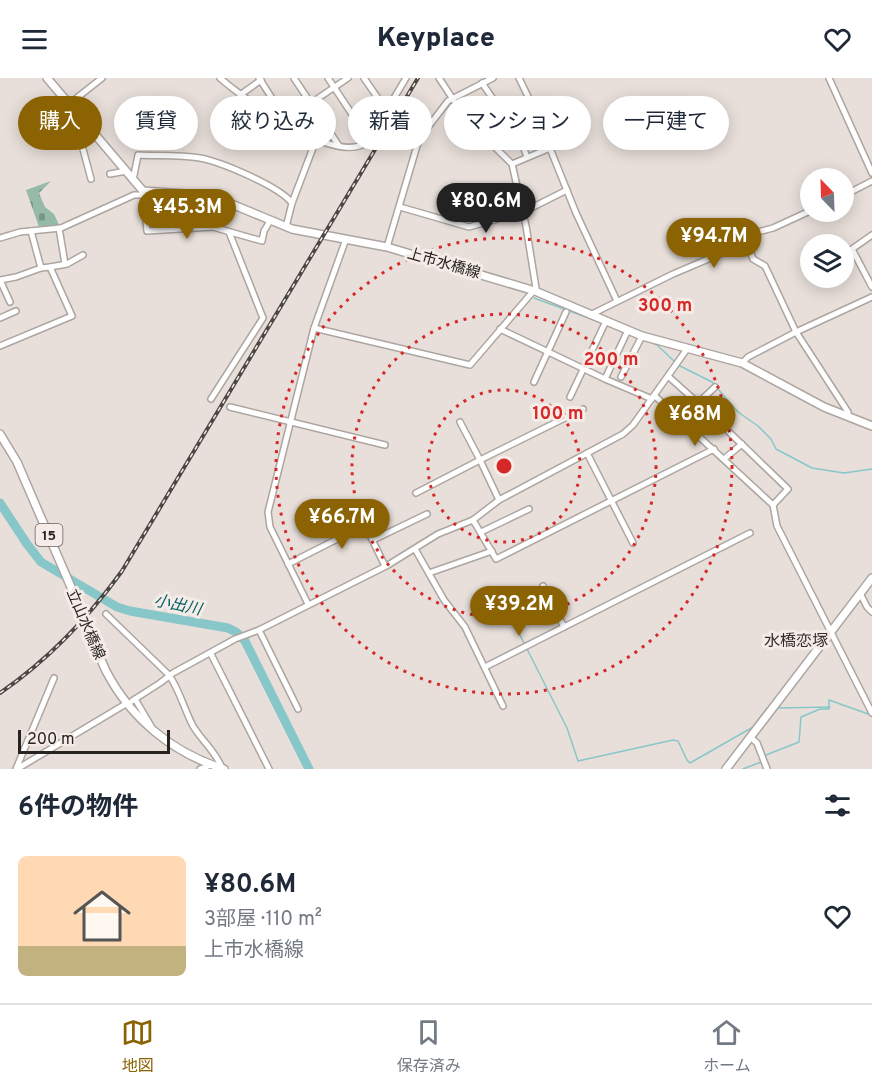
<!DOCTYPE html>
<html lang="ja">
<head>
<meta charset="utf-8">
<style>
	body { margin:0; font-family:Overpass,"Noto Sans JP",sans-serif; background:#f6f6f7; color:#1f2937; height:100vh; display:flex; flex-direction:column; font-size:22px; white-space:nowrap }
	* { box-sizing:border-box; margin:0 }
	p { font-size:20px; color:#747a83 }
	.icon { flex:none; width:33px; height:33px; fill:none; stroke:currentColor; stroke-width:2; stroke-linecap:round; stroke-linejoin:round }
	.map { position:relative; height:691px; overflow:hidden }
	.panel { display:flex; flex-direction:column; background:#fff; flex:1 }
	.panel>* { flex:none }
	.guide { position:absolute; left:18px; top:18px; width:837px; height:54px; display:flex; gap:12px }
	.needle { width:39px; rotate:337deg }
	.controls { position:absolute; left:800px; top:90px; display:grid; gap:12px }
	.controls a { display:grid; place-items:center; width:54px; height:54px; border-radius:50%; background:#fff; box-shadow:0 3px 15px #0003; font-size:30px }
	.scale { position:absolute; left:18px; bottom:15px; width:152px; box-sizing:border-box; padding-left:6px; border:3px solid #262321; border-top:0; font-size:16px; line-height:21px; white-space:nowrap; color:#262321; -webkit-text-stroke:4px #f5ece8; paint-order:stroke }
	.price { position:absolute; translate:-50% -51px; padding:0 14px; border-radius:21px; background:#8b6303; color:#fff; font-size:20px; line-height:39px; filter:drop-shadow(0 2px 3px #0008) }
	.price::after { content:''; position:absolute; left:50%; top:36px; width:18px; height:14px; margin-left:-9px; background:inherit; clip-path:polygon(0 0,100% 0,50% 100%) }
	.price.on { background:#222; color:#fff }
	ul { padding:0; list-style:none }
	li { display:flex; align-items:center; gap:18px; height:150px; padding:0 18px }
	li span { display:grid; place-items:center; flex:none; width:168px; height:120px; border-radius:9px; color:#555 }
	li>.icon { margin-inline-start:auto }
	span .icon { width:72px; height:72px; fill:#fffc; stroke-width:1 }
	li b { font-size:26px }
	h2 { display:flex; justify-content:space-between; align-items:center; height:72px; padding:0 18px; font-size:26px }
	.tag { padding:0 21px; border-radius:27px; background:#fff; box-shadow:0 3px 15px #0003; font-size:21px; line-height:54px }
	.tag.on { background:#8b6303; color:#fff }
	header { display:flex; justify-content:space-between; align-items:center; height:78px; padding:0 18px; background:#fff; font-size:27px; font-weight:800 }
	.tabs { display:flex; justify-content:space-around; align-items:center; height:84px; border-top:2px solid #e0e1e3; background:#fff; font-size:16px; color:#747a83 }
	.tabs a { display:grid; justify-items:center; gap:3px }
	.tabs .on { color:#8b6303 }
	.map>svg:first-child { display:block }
	.cemetery { fill:url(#cemetery-stones) }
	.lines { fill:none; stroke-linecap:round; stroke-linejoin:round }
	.stream { stroke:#88c7c9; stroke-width:1.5 }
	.river { stroke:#88c7c9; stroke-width:9 }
	.minor-casing { stroke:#ada5a0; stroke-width:8 }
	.major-casing { stroke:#ada5a0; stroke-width:10 }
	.minor { stroke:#fff; stroke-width:5 }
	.major { stroke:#fff; stroke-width:7 }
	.rail-casing { stroke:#4b4744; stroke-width:4 }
	.rail { stroke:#f5ece8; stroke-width:1.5; stroke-dasharray:4.5; stroke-linecap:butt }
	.major-bridge-casing { stroke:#ada5a0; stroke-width:10; stroke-linecap:butt }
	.major-bridge { stroke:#fff; stroke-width:7 }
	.ring { fill:none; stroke:#d62828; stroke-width:3; stroke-dasharray:3 6 }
	.labels { text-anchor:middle; stroke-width:6; stroke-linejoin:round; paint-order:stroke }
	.shield { fill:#f5ece8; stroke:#645f5d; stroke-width:1.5 }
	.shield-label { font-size:14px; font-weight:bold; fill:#262321 }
	.street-label { font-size:15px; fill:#262321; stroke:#f5ece8 }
	.water-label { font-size:16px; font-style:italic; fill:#005f63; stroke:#f5ece8 }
	.neighbourhood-label { font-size:16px; fill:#342e2a; stroke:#f5ece8 }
	.centre { fill:#d62828; stroke:#f5ece8; stroke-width:3 }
	.ring-label { font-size:18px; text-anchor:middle; font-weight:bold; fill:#d62828; stroke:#f5ece8; stroke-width:6; stroke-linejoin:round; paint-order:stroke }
</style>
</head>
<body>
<header><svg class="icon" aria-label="menu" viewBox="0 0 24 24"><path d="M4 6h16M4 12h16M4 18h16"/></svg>Keyplace<svg class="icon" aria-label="heart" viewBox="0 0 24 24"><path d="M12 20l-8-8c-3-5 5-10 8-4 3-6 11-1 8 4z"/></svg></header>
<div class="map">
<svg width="872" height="691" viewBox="0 0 872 691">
	<defs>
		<pattern id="cemetery-stones" width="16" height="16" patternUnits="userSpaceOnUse" patternTransform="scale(1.5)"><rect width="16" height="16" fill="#95baa8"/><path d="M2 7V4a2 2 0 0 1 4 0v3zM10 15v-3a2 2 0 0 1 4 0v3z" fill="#799788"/></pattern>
	</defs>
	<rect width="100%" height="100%" fill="#e8dfda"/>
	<polygon class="cemetery" points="51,103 39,115 45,129 54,136 59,147 39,149 26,112"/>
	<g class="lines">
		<g class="stream">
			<polyline points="534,220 602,245"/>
			<polyline points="606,247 624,254"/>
			<polyline points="648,263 657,267 675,284"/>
			<polyline points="678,287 712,304 738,334 758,348 771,361 776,371 812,390 844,395 872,391"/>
			<polyline points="506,530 525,567"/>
			<polyline points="527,571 567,650 578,683 673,662 678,663 687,682 690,685 753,649 767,630 769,630"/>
			<polyline points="777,630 830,629"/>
			<polyline points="764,680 766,677 799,664 801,639 820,631 829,631 829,622 871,637"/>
			<polyline points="743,691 761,684"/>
		</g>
		<polyline class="river" points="0,425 27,466 41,484 117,529 130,533 228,550 236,554 245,563 309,691"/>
		<defs>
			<g id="minor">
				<path d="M 220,0 C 244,21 341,92 369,62 L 406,0"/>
				<polyline points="259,0 289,47"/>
				<polyline points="294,0 339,68"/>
				<polyline points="328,0 369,62"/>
				<polyline points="364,0 386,32"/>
				<polyline points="519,0 535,33 576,135 617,223"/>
				<polyline points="829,0 872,95"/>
				<polyline points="482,5 520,60 527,79"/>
				<polyline points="240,17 261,2"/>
				<polyline points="311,25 348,0"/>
				<polyline points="69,26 102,0"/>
				<polyline points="77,35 76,45 91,101"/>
				<polyline points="512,86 550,70"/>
				<polyline points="110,96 126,93"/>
				<path d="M 133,102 L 138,77 C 158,78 180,77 200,80 C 221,84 279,108 292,125 L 286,149"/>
				<polyline points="143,113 147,153 213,149 262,163 264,153 270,143"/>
				<polyline points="843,118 872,103"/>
				<polyline points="292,125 316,62"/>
				<polyline points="400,129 469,149 523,134 567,112"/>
				<polyline points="810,133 773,150 747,157 745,161 753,181 765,188 796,254 848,334 848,339"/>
				<polyline points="59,150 65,186"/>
				<polyline points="872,157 852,171 872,209"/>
				<polyline points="0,160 20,154 61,150 134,117 142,117"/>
				<polyline points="387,169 419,61 448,23 493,0"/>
				<polyline points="50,189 67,186 83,177"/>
				<polyline points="10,224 0,202 16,199 41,190 31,153"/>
				<polyline points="590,237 673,196 746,165"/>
				<polyline points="0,240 16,233"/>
				<polyline points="314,250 470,287 536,210 526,148 512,86 466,41 439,0"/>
				<polyline points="500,251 605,301 652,321"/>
				<polyline points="0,268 72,238 50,189 41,190"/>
				<polyline points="742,285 748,279 796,254 872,219"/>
				<polyline points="621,299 642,258"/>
				<polyline points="669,299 698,325 682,343"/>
				<polyline points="605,301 628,252"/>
				<polyline points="534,304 566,234"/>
				<polyline points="655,318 773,427 777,448 872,635"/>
				<polyline points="570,319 606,243"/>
				<polyline points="211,321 263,240 229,154"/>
				<polyline points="698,325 715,309"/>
				<polyline points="230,329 385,367"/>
				<polyline points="460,344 480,382 583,331"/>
				<polyline points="729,354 788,411 773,427"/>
				<polyline points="587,375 633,465"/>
				<polyline points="724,381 742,366"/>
				<polyline points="416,415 480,382 499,422"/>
				<polyline points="473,442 496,481 714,371"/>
				<polyline points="481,454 529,431"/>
				<polyline points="373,462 427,436"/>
				<polyline points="415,471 444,522 465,549 503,628"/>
				<polyline points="288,486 365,447 385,488"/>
				<polyline points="429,495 492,473"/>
				<polyline points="543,508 564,549 750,455"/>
				<polyline points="860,515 867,529 872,534"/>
				<polyline points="308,526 270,449 268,434 314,250 346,161"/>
				<path d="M 106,536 L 169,597 C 180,613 184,631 193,648 C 202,663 216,674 222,690"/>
				<polyline points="259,552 298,631"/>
				<polyline points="211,576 269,691"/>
				<polyline points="485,589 564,549"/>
				<polyline points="135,621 151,648"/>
				<polyline points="132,623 160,605 173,595 235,561 259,552 388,487 438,456 473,442 499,422 623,356 633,347 687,271"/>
				<polyline points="750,659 757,665 767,691"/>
				<polyline points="16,691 54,600"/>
				<polyline points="17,691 124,627"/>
				<polyline points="200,691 211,687"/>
			</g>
			<g id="major">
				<polyline points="47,0 143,113 212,118 292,151 387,169 535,213 642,258 742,285 824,329 872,348"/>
				<polyline points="0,356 17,384 80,530"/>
				<path d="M 87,546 C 93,562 99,578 106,593 C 131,641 173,675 224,691"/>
				<polyline points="726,691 872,500"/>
			</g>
		</defs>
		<use href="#minor" class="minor-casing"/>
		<use href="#major" class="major-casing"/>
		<use href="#minor" class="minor"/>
		<use href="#major" class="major"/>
		<defs>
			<path id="rail" d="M 0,615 C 48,582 88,540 122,493 L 418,0"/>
		</defs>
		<use href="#rail" class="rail-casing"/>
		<use href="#rail" class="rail"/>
		<defs>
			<polyline id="major-bridge" points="80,530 87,546"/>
		</defs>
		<use href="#major-bridge" class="major-bridge-casing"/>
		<use href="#major-bridge" class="major-bridge"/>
	</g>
	<g class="ring">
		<circle cx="504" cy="388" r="76"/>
		<circle cx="504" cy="388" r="152"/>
		<circle cx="504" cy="388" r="228"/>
	</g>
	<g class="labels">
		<rect class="shield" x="35.5" y="446" width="27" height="22" rx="4.5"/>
		<g class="shield-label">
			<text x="49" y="462">15</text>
		</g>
		<g class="street-label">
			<text transform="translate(444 185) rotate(16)" y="5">上市水橋線</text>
			<text transform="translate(86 546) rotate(67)" y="5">立山水橋線</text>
		</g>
		<g class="water-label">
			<text transform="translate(178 526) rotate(12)" y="6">小出川</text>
		</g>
		<g class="neighbourhood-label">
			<text x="796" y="568">水橋恋塚</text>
		</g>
	</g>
	<circle cx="504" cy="388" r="9" class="centre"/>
	<g class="ring-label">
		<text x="665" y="233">300 m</text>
		<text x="611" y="287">200 m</text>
		<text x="558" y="341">100 m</text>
	</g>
</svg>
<div class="controls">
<a><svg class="needle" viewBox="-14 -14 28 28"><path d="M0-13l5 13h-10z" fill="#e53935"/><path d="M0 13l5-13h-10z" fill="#747a83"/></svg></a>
<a><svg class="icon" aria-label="layers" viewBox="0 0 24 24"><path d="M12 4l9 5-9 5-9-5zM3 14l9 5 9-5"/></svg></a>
</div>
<div class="scale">200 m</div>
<b class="price on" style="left:486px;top:156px">¥80.6M</b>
<b class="price" style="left:187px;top:162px">¥45.3M</b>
<b class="price" style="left:714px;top:191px">¥94.7M</b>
<b class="price" style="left:695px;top:369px">¥68M</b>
<b class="price" style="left:342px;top:472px">¥66.7M</b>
<b class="price" style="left:519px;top:559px">¥39.2M</b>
<div class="guide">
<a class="tag on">購入</a>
<a class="tag">賃貸</a>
<a class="tag">絞り込み</a>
<a class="tag">新着</a>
<a class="tag">マンション</a>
<a class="tag">一戸建て</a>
</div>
</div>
<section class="panel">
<h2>6件の物件<svg class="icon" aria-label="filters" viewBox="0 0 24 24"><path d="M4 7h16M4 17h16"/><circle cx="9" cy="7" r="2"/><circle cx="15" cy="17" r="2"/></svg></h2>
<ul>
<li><span style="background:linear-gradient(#ffd9b3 75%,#c2b280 0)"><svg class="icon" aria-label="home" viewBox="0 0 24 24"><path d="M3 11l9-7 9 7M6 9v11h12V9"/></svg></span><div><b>¥80.6M</b><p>3部屋 · 110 m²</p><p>上市水橋線</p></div><svg class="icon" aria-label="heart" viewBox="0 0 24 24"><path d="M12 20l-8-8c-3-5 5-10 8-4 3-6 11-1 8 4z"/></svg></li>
</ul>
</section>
<nav class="tabs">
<a class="on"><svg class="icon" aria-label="map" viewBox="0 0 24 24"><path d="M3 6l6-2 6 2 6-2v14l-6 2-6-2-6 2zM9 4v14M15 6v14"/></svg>地図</a>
<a><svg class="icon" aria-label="saved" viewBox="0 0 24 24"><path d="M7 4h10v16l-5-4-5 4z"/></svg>保存済み</a>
<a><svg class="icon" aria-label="home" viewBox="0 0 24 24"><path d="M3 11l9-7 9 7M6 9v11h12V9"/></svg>ホーム</a>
</nav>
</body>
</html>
